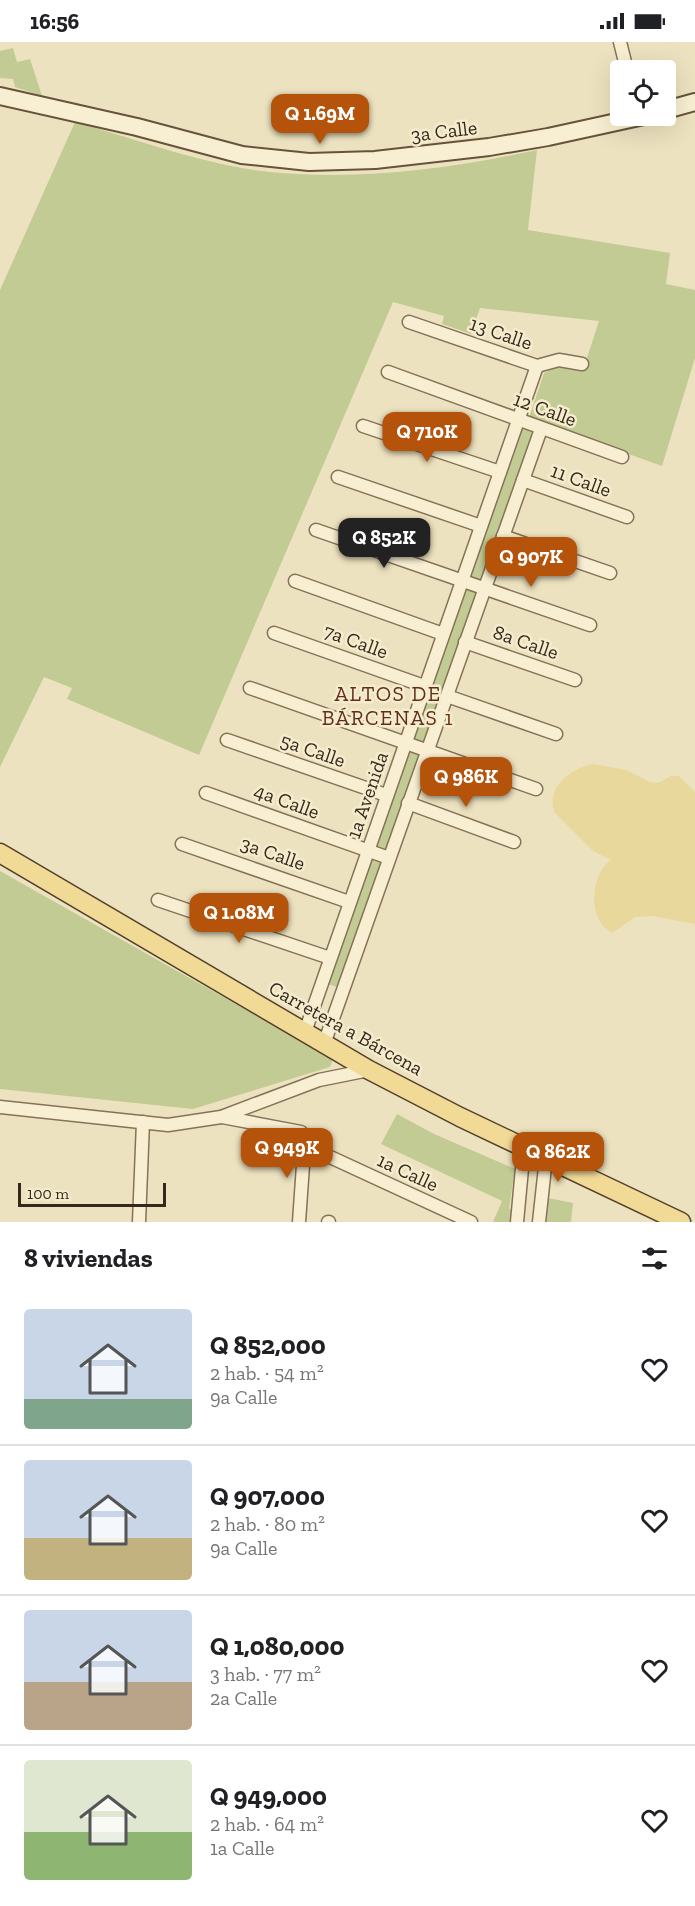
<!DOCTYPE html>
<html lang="es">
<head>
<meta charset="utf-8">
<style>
	body { margin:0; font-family:"Zilla Slab",serif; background:#f6f6f6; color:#202124; height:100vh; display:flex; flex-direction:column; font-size:22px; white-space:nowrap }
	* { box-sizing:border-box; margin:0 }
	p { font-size:20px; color:#757577 }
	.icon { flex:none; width:33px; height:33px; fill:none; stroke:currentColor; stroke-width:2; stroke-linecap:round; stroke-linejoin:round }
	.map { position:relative; height:1180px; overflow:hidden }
	.drawer { display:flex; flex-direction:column; background:#fff; flex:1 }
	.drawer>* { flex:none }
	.buttons { position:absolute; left:610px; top:18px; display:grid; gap:12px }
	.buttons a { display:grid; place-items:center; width:66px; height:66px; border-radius:6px; background:#fff; box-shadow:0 6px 24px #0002; font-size:30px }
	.scale { position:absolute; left:18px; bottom:15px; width:148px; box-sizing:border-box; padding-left:6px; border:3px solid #35291c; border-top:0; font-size:16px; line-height:21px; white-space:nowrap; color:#35291c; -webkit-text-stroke:4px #f5ecce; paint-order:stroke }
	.price { position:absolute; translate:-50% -51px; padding:0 14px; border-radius:12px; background:#b45309; color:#fff; font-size:20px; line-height:39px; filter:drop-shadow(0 2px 3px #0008) }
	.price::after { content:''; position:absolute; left:50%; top:36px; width:18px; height:14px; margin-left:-9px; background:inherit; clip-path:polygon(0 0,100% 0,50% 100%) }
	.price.current { background:#222; color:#fff }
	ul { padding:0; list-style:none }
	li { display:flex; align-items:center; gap:18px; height:150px; padding:0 24px }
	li+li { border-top:2px solid #e0e0e0 }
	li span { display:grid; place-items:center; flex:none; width:168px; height:120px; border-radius:6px; color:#555 }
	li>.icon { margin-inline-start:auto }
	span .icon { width:72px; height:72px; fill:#fffc; stroke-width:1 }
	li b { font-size:26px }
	h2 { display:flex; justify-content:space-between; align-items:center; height:72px; padding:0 24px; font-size:26px }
	.status { display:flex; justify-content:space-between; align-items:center; height:42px; padding:0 30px; background:#fff; direction:ltr }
	.status svg { height:16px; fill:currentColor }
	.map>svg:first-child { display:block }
	.green { fill:#c2cb93 }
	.sand { fill:#e9d89c }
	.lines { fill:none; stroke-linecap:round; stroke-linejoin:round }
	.street-casing { stroke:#857258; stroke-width:15 }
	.secondary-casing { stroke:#67533b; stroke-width:20 }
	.primary-casing { stroke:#53402c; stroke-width:21 }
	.street { stroke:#f8efd2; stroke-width:12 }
	.secondary { stroke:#f8efd2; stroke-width:16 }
	.primary { stroke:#f1d996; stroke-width:18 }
	.labels { text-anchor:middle; stroke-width:5; stroke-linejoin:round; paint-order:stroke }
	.street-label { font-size:20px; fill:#35291c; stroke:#f5ecce }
	.neighbourhood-label { font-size:21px; letter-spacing:1.5px; fill:#612e1c; stroke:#f5ecce }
</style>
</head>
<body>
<div class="status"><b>16:56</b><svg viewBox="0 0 49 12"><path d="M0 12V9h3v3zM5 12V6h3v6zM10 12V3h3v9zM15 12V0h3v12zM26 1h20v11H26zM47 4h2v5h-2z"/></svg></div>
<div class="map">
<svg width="695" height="1180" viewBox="0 0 695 1180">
	<rect width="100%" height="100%" fill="#ede2bf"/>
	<g class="green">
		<polygon points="13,6 17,20 30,17 42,54 15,45 13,37 0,36 0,9"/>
		<path d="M 75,80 C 139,98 204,123 270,130 C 361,139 449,127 537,108 L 528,188 L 670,211 L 666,242 L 695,248 L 695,316 L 662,424 L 529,376 L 544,331 L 553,327 L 556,319 L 583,328 L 599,279 L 480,266 L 471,292 L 442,282 L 444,274 L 393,260 L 199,713 L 67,657 L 72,646 L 44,635 L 0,725 L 0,248 Z"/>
		<polygon points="518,378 541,387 343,947 322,940"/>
		<polygon points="0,829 333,1017 330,1025 193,1067 0,1047"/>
		<polygon points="397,1072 434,1092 515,1127 509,1167 515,1168 514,1180 493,1180 502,1159 381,1102"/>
		<polygon points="548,1156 573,1161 571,1180 546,1180"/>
	</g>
	<path class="sand" d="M 594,722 L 626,728 L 650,740 L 658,741 L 671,734 L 679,734 L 695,750 L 695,882 L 652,874 L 635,875 L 612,891 C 587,879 590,832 611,818 L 593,809 L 555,771 C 544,746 572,725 594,722 Z"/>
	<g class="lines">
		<defs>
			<g id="street">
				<polyline points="620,0 627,28"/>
				<polyline points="409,280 537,324 559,318 582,322"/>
				<polyline points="388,330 622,415"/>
				<polyline points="363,384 500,430"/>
				<polyline points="338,435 481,484"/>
				<polyline points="523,438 627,475"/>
				<polyline points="316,488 590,583"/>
				<polyline points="503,494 610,531"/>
				<polyline points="295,539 443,592"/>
				<polyline points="274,591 424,644"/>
				<polyline points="465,600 575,638"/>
				<polyline points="250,646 536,747"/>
				<polyline points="447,654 556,692"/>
				<polyline points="227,698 386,753"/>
				<polyline points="206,751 389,816"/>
				<polyline points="408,761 514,800"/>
				<polyline points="182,802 349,860"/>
				<polyline points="158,858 330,916"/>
				<polyline points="305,990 537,324"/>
				<polyline points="324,1002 541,387"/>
				<polyline points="0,1065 168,1083 221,1075 319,1038 369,1028"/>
				<polyline points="222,1075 301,1090 305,1095 299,1180"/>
				<polyline points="328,1114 471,1180"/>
				<polyline points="139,1180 143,1080"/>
				<polyline points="328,1180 329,1180"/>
				<polyline points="517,1180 524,1105"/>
				<polyline points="539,1180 546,1116"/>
			</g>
			<g id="secondary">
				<polyline points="0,54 137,85 242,113 309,120 375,118 489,105 548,95 644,74"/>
				<polyline points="666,68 695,60"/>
			</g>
			<polyline id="primary" points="0,811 369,1028 460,1075 681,1180"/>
		</defs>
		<use href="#street" class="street-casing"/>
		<use href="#secondary" class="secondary-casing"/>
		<use href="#primary" class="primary-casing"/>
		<use href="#street" class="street"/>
		<use href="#secondary" class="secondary"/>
		<use href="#primary" class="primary"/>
	</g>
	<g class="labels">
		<g class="street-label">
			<text transform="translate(444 89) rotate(-7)" y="7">3a Calle</text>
			<text transform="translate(501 291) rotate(19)" y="7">13 Calle</text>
			<text transform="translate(545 367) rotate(20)" y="7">12 Calle</text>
			<text transform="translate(581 438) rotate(20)" y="7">11 Calle</text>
			<text transform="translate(356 599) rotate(20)" y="7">7a Calle</text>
			<text transform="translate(526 600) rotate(19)" y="7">8a Calle</text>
			<text transform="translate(313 708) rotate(19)" y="7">5a Calle</text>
			<text transform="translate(367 753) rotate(-71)" y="7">1a Avenida</text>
			<text transform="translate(287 759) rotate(20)" y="7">4a Calle</text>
			<text transform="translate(273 811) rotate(19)" y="7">3a Calle</text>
			<text transform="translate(346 986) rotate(29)" y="7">Carretera a Bárcena</text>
			<text transform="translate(408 1130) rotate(25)" y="7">1a Calle</text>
		</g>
		<g class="neighbourhood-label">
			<text x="388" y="659">ALTOS DE<tspan x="388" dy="24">BÁRCENAS 1</tspan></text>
		</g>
	</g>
</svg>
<div class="buttons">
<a><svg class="icon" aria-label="locate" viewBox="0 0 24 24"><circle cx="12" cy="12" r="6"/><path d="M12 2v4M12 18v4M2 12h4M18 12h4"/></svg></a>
</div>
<div class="scale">100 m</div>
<b class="price" style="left:320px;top:103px">Q 1.69M</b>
<b class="price" style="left:427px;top:421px">Q 710K</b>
<b class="price current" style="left:384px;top:527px">Q 852K</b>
<b class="price" style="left:531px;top:546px">Q 907K</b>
<b class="price" style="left:466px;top:766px">Q 986K</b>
<b class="price" style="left:239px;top:902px">Q 1.08M</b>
<b class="price" style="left:287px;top:1137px">Q 949K</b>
<b class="price" style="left:558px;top:1141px">Q 862K</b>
</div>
<section class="drawer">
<h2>8 viviendas<svg class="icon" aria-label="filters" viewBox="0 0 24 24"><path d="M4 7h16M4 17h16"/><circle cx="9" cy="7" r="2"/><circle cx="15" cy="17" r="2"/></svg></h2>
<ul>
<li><span style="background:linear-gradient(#c9d6e8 75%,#7fa58c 0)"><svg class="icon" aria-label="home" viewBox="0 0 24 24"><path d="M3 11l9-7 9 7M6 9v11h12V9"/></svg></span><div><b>Q 852,000</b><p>2 hab. · 54 m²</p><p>9a Calle</p></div><svg class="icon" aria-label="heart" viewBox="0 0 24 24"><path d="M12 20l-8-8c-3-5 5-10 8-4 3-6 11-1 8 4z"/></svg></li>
<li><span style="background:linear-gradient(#c9d6e8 65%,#c2b280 0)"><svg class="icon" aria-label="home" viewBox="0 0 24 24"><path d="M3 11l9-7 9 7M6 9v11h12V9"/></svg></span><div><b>Q 907,000</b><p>2 hab. · 80 m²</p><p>9a Calle</p></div><svg class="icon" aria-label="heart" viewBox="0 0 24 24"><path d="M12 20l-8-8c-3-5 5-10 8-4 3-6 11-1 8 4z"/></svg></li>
<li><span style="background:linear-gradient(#c9d6e8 60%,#b9a48a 0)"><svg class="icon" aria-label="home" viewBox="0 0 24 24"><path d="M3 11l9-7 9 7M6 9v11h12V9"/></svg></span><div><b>Q 1,080,000</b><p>3 hab. · 77 m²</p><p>2a Calle</p></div><svg class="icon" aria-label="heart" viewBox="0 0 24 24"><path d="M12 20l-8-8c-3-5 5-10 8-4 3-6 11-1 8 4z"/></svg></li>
<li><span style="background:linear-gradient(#dfe7d0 60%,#8fb573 0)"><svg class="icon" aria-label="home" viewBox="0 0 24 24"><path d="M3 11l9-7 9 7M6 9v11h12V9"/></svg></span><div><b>Q 949,000</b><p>2 hab. · 64 m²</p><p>1a Calle</p></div><svg class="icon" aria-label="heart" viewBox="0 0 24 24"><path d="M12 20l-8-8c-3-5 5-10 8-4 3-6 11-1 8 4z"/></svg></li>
</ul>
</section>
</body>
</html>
